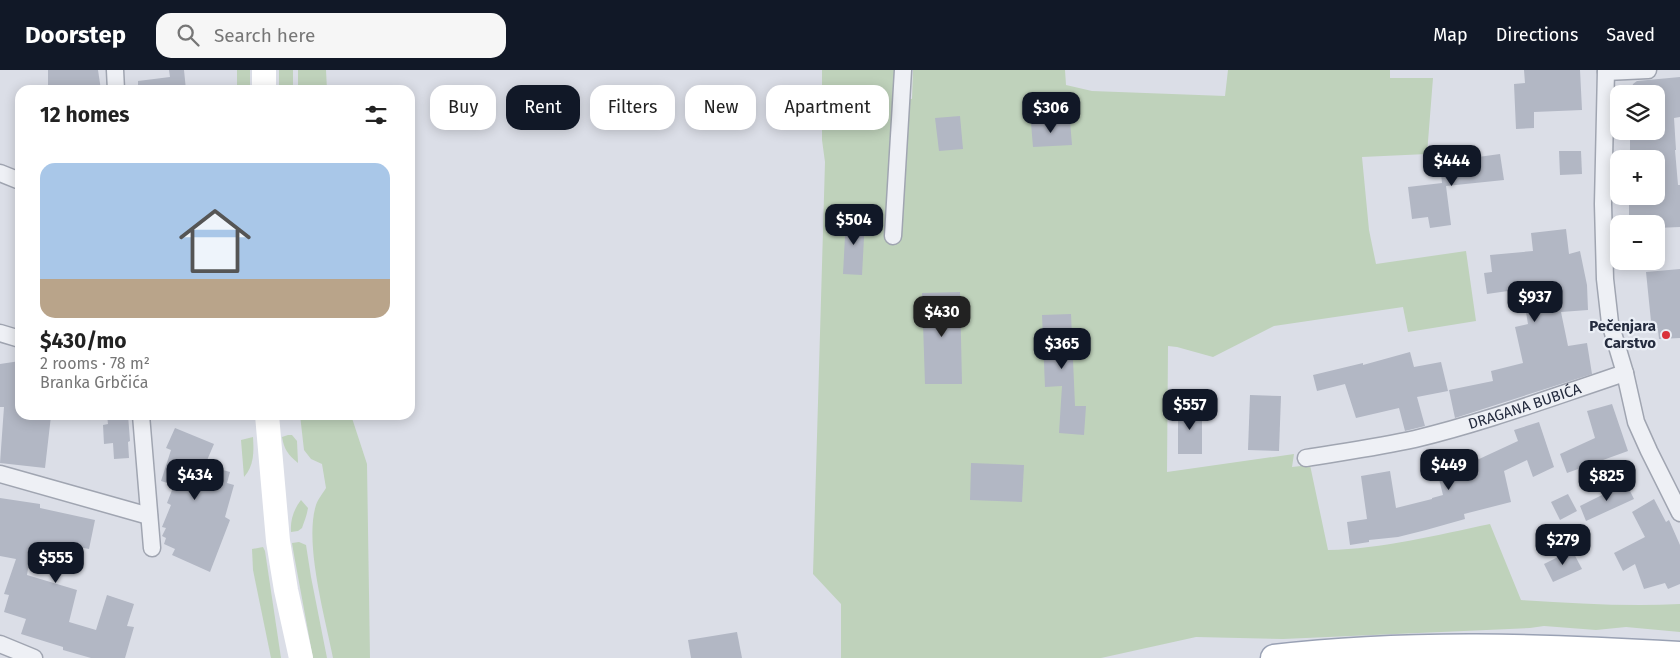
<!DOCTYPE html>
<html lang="en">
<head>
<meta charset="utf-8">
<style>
	body { margin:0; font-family:"Fira Sans",sans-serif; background:#f6f6f6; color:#222; height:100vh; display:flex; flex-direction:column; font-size:19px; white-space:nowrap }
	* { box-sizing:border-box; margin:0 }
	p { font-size:16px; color:#767676 }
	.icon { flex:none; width:28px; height:28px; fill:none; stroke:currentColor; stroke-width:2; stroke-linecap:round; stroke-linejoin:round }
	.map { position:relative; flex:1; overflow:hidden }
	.drawer { position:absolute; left:15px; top:15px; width:400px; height:335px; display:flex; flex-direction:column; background:#fff; border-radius:15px; box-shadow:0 2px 12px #0003 }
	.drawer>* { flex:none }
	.top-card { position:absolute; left:430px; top:15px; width:475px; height:45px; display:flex; gap:10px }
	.controls { position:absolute; left:1610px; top:15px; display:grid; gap:10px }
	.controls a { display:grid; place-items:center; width:55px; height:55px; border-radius:10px; background:#fff; box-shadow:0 2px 12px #0003; font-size:25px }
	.price { position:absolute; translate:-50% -42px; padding:0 11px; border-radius:10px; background:#111827; color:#fff; font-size:16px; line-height:32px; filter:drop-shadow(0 1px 2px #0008) }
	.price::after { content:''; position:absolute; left:50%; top:30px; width:15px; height:11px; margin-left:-8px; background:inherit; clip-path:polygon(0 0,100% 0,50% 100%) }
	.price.on { background:#222; color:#fff }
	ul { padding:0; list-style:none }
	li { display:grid; align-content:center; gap:10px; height:265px; padding:0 25px }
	li span { display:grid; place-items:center; height:155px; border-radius:15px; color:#555 }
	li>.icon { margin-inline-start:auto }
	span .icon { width:90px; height:90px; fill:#fffc; stroke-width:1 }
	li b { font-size:21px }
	h2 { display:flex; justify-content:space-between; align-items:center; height:60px; padding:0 25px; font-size:21px }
	.pill { padding:0 18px; border-radius:15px; background:#fff; box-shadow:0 2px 12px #0003; font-size:18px; line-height:45px }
	.pill.on { background:#111827; color:#fff }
	header { display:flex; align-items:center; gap:30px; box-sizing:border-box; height:70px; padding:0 25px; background:#111827; color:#fff }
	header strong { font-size:24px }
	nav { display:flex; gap:28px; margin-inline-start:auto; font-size:18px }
	.search { width:350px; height:45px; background:#f6f6f6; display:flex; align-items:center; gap:12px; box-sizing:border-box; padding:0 18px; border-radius:15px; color:#767676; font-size:19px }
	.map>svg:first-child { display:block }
	.green { fill:#bfd2bb }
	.building { fill:#b2b7c4 }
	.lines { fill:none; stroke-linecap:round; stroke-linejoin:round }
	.street-casing { stroke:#a0a5b1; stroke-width:19 }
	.primary-casing { stroke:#99a1b4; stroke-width:29 }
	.street { stroke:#eef0f5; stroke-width:16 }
	.secondary { stroke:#fff; stroke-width:24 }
	.primary { stroke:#fff; stroke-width:26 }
	.poi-dot { fill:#da323b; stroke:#eaeef5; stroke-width:2 }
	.labels { text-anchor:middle; stroke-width:4.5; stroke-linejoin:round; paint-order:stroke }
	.poi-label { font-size:15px; font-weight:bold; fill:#242b3e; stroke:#eaeef5; text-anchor:end }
	.street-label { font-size:15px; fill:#242b3e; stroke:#eaeef5 }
</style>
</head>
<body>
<header>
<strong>Doorstep</strong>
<div class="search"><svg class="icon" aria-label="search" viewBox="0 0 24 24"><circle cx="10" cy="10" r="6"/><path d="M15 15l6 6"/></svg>Search here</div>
<nav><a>Map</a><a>Directions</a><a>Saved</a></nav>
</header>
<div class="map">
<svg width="1680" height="588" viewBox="0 0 1680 588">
	<rect width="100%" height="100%" fill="#dbdee7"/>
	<g class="green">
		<rect x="237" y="0" width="13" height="20"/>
		<rect x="279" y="0" width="14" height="20"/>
		<polygon points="298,0 326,0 327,20 298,20"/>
		<path d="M 822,0 L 894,0 L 895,26 L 912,29 L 913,0 L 1065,0 L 1066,15 L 1092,21 L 1225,26 L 1228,0 L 1390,0 L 1390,8 L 1433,8 L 1427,84 L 1362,87 L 1369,160 L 1376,194 L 1466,181 L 1476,251 L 1408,262 L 1403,237 L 1274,256 L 1213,287 L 1177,277 L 1168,276 L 1167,402 L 1294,384 L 1292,397 L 1310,395 L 1328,480 C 1382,479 1437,465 1490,454 L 1521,530 C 1574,533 1627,537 1680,534 L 1680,562 L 1626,557 L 1596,560 L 1544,556 L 1530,558 L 1283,569 L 1196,567 L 1101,588 L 841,588 L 841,534 L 813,504 L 825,92 L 822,70 Z"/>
		<path d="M 300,345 L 351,345 L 367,394 L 370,588 L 333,588 C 325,547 304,473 316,435 C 318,429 323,423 326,418 L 322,394 L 311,389 L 304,380 Z"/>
		<path d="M 288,365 L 292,365 L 297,371 L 298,393 C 288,385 284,379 282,367 Z"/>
		<path d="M 253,367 C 254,382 254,396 244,407 L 241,370 Z"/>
		<path d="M 301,430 L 308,438 C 307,445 304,452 302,458 L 298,461 L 291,462 C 290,450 294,439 301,430 Z"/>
		<polygon points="299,472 306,475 311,507 327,588 313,588 294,485 292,473"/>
		<polygon points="263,477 265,481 281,588 271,588 253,500 252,479"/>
	</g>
	<g class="building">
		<polygon points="48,0 98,0 101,20 48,20"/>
		<polygon points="169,0 184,0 186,20 138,20 138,11 170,7"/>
		<polygon points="1524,0 1580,0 1582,40 1534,42 1534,58 1516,59 1514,14 1525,13"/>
		<polygon points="1680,7 1680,47 1674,48 1676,80 1675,80 1678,115 1680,115 1680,157 1656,158 1656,154 1629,154 1629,126 1656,126 1656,89 1630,89 1630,61 1656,61 1656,24 1630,24 1633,14 1637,11"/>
		<polygon points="846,18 863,20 859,58 842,57"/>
		<polygon points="960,46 963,79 939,81 935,48"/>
		<polygon points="1070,51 1072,75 1033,77 1031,53"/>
		<polygon points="1559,81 1581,81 1582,104 1560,105"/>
		<polygon points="1500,84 1504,110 1446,116 1451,155 1430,158 1428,147 1412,149 1408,117 1442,113 1440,94 1478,89 1478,87"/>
		<polygon points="846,148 865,149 862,205 843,204"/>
		<polygon points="1566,159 1569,184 1580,181 1587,215 1588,240 1561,242 1568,276 1587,273 1592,304 1455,348 1449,320 1493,311 1491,301 1523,293 1515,257 1528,254 1522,219 1487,224 1484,203 1492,202 1490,185 1533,181 1531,163"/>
		<polygon points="1680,199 1680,268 1659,269 1658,260 1652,261 1646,202"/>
		<polygon points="960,222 962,314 925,314 922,223"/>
		<polygon points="1071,244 1075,336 1086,336 1084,365 1059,363 1062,316 1045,317 1042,245"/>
		<polygon points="1410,282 1414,297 1441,292 1448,321 1417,327 1425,356 1405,361 1399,338 1356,348 1345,314 1317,321 1313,305 1363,293 1363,295"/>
		<polygon points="20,291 20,345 51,346 45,398 0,393 4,337 0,337 0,294"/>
		<polygon points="1250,325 1281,326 1279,381 1248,380"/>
		<polygon points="1612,334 1628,381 1567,403 1560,384 1595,368 1587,341"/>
		<rect x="1178" y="338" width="24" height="46"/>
		<polygon points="107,345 128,345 130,371 128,372 129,388 114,389 113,373 104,374 103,355 108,354"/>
		<polygon points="1539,352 1554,397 1533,407 1527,390 1504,401 1511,432 1464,444 1465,449 1426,460 1398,467 1369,470 1369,472 1350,475 1347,452 1367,449 1361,406 1390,401 1396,438 1432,429 1432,428 1443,425 1435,393 1462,386 1464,396 1518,371 1514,360"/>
		<polygon points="175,358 214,374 205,395 230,402 227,413 234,415 225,447 230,450 210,502 172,485 175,479 164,474 166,468 162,466 166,458 162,457 171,435 167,433 174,415 161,411 171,380 166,378"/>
		<polygon points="971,393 1024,395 1022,432 970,430"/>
		<polygon points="1626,413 1634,429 1586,451 1580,436"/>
		<polygon points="1568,424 1577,441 1560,450 1551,432"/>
		<polygon points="0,428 40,434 40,438 95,450 89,479 53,472 51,484 31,480 27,505 77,520 69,552 96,560 107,525 134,534 127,556 134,557 125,588 91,588 63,580 63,577 21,564 26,549 4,542 9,525 4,524 16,489 0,486"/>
		<polygon points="1654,429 1666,452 1669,450 1680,475 1680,514 1668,519 1665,513 1644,519 1635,494 1623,501 1614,483 1645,467 1632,442"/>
		<polygon points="1572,480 1582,499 1553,512 1544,494"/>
		<polygon points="737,562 742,588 691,588 688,570"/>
	</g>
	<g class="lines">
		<defs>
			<g id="street">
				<polyline points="115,0 116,20"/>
				<polyline points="1606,0 1603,134 1605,209 1610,253 1625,303 1636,352 1649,381 1680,443"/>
				<polyline points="1606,2 1648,0"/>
				<polyline points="0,103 20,111"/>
				<polyline points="893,166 903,0"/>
				<polyline points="0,263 20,269"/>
				<polyline points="141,345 152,478"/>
				<path id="s1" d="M 1306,388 C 1342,382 1379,377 1415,369 C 1486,352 1555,326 1625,303"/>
				<polyline points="0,404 149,446"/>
				<polyline points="0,574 34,588"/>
			</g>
			<path id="primary" d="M 1274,588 C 1408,572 1545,577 1680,585"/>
		</defs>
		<use href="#street" class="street-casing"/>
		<use href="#primary" class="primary-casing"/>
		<use href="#street" class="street"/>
		<g class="secondary">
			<polyline points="264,20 264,0"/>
			<polyline points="267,345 278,471 286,520 301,588"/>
		</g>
		<use href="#primary" class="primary"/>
	</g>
	<circle class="poi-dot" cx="1666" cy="265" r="5"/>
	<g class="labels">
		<g class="poi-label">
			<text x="1656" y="261">Pečenjara<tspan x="1656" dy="17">Carstvo</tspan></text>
		</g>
		<g class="street-label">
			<text dy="5" stroke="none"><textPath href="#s1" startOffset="225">DRAGANA BUBIĆA</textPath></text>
		</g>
	</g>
</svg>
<div class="controls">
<a><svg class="icon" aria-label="layers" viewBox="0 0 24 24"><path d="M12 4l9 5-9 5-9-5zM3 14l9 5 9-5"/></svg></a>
<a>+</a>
<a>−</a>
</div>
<b class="price" style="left:1051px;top:64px">$306</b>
<b class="price" style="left:1452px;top:117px">$444</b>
<b class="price" style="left:854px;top:176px">$504</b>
<b class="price" style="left:1535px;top:253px">$937</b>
<b class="price on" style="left:942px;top:268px">$430</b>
<b class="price" style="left:1062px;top:300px">$365</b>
<b class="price" style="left:1190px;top:361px">$557</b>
<b class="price" style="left:1449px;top:421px">$449</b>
<b class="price" style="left:195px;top:431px">$434</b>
<b class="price" style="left:1607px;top:432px">$825</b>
<b class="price" style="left:1563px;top:496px">$279</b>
<b class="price" style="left:56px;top:514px">$555</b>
<div class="top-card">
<a class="pill">Buy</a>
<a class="pill on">Rent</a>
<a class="pill">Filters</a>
<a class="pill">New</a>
<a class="pill">Apartment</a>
</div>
<section class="drawer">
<h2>12 homes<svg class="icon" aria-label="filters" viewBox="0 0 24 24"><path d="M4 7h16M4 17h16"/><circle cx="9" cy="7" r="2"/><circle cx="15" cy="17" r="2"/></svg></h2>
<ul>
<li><span style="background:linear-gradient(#a9c7e8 75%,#b9a48a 0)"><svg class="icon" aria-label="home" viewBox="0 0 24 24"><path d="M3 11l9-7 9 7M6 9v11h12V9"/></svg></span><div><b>$430/mo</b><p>2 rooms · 78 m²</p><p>Branka Grbčića</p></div></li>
</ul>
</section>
</div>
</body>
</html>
